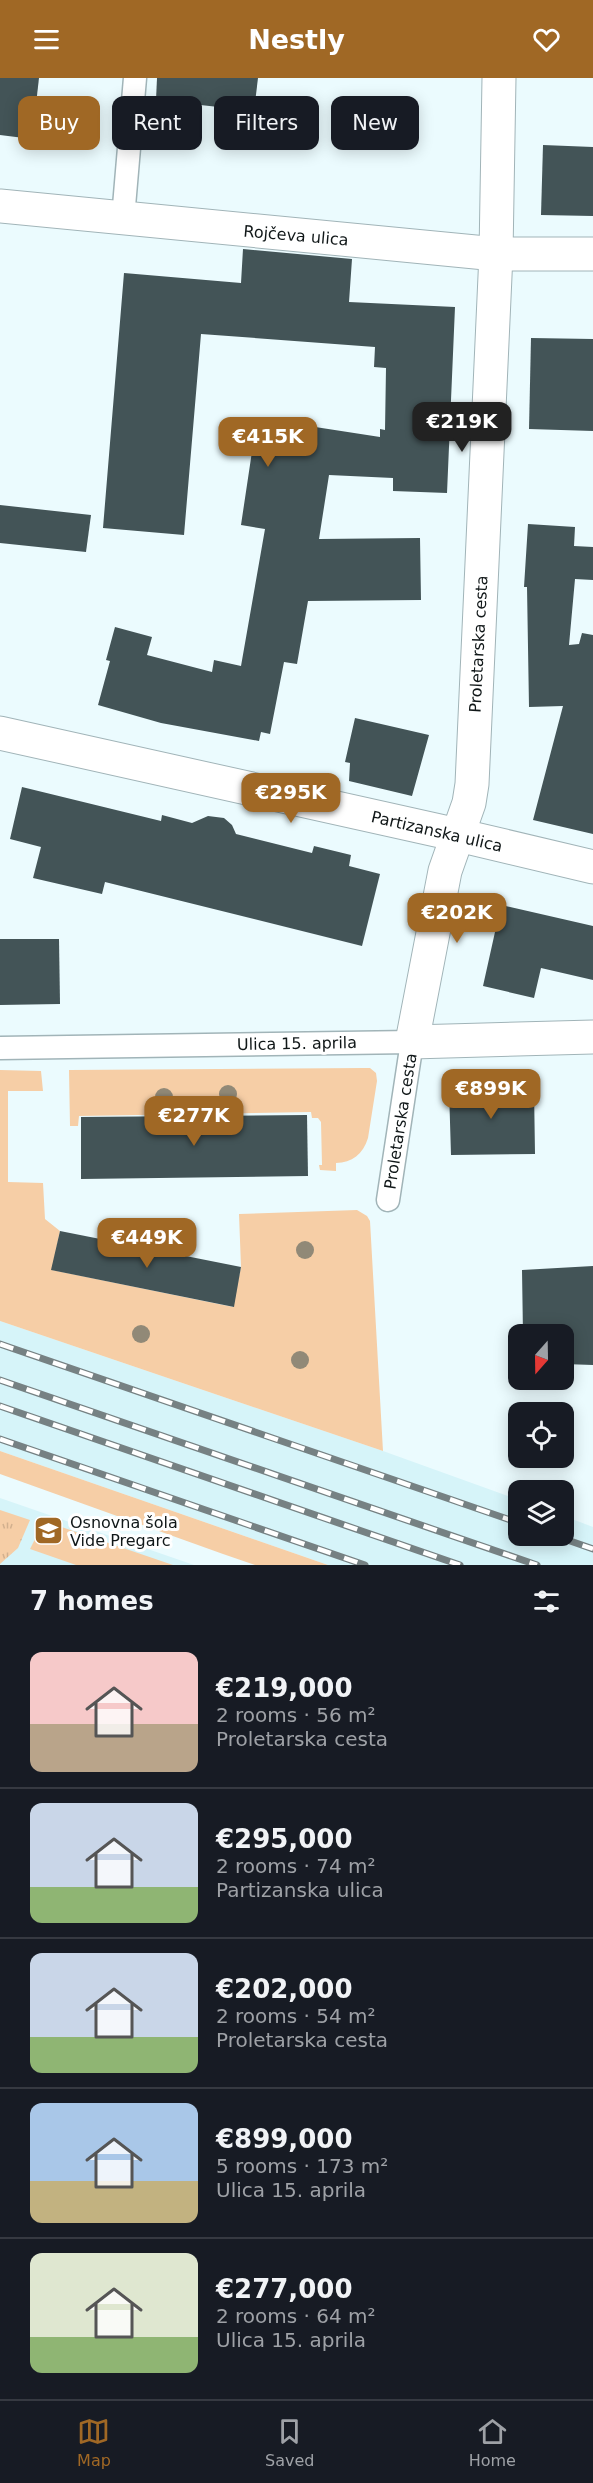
<!DOCTYPE html>
<html lang="en">
<head>
<meta charset="utf-8">
<style>
	body { margin:0; font-family:"DejaVu Sans",sans-serif; background:#20242c; color:#f1f3f6; height:100vh; display:flex; flex-direction:column; font-size:22px; white-space:nowrap }
	* { box-sizing:border-box; margin:0 }
	p { font-size:20px; color:#9ea1a6 }
	.icon { flex:none; width:33px; height:33px; fill:none; stroke:currentColor; stroke-width:2; stroke-linecap:round; stroke-linejoin:round }
	.map { position:relative; height:1487px; overflow:hidden }
	.side { display:flex; flex-direction:column; background:#171b24; flex:1 }
	.side>* { flex:none }
	.banner { position:absolute; left:18px; top:18px; width:558px; height:54px; display:flex; gap:12px }
	.needle { width:39px; rotate:200deg }
	.fabs { position:absolute; left:508px; top:1246px; display:grid; gap:12px }
	.fabs a { display:grid; place-items:center; width:66px; height:66px; border-radius:12px; background:#171b24; box-shadow:0 3px 15px #0003; font-size:30px }
	.price { position:absolute; translate:-50% -51px; padding:0 14px; border-radius:12px; background:#a06825; color:#fff; font-size:20px; line-height:39px; filter:drop-shadow(0 2px 3px #0008) }
	.price::after { content:''; position:absolute; left:50%; top:36px; width:18px; height:14px; margin-left:-9px; background:inherit; clip-path:polygon(0 0,100% 0,50% 100%) }
	.price.current { background:#222; color:#fff }
	ul { padding:0; list-style:none }
	li { display:flex; align-items:center; gap:18px; height:150px; padding:0 30px }
	li+li { border-top:2px solid #363941 }
	li span { display:grid; place-items:center; flex:none; width:168px; height:120px; border-radius:12px; color:#555 }
	li>.icon { margin-inline-start:auto }
	span .icon { width:72px; height:72px; fill:#fffc; stroke-width:1 }
	li b { font-size:26px }
	h2 { display:flex; justify-content:space-between; align-items:center; height:72px; padding:0 30px; font-size:26px }
	.chip { padding:0 21px; border-radius:12px; background:#171b24; box-shadow:0 3px 15px #0003; font-size:21px; line-height:54px }
	.chip.current { background:#a06825; color:#fff }
	header { display:flex; justify-content:space-between; align-items:center; height:78px; padding:0 30px; background:#a06825; color:#fff; font-size:27px; font-weight:800 }
	.tab-bar { display:flex; justify-content:space-around; align-items:center; height:84px; border-top:2px solid #363941; background:#171b24; font-size:16px; color:#9ea1a6 }
	.tab-bar a { display:grid; justify-items:center; gap:3px }
	.tab-bar .current { color:#a06825 }
	.map>svg:first-child { display:block }
	.built { fill:#d6f4f9 }
	.green { fill:#f6cea6 }
	.park { fill:url(#park-tufts) }
	.building { fill:#435457 }
	.lines { fill:none; stroke-linecap:round; stroke-linejoin:round }
	.lane-casing { stroke:#a1b4b8; stroke-width:25 }
	.street-casing { stroke:#a1b4b8; stroke-width:35 }
	.secondary-casing { stroke:#a1b4b8; stroke-width:35 }
	.lane { stroke:#fff; stroke-width:22 }
	.street { stroke:#fff; stroke-width:33 }
	.secondary { stroke:#fff; stroke-width:33 }
	.rail-casing { stroke:#768183; stroke-width:7 }
	.rail { stroke:#fff; stroke-width:4.5; stroke-dasharray:14; stroke-linecap:butt }
	.tree { fill:#918977 }
	.labels { text-anchor:middle; stroke-width:6; stroke-linejoin:round; paint-order:stroke }
	.street-label { font-size:16px; fill:#101718; stroke:#fff }
	.poi-label { font-size:16px; fill:#101718; stroke:#fff; text-anchor:start }
</style>
</head>
<body>
<header><svg class="icon" aria-label="menu" viewBox="0 0 24 24"><path d="M4 6h16M4 12h16M4 18h16"/></svg>Nestly<svg class="icon" aria-label="heart" viewBox="0 0 24 24"><path d="M12 20l-8-8c-3-5 5-10 8-4 3-6 11-1 8 4z"/></svg></header>
<div class="map">
<svg width="593" height="1487" viewBox="0 0 593 1487">
	<defs>
		<pattern id="park-tufts" width="24" height="20" patternUnits="userSpaceOnUse" patternTransform="scale(1.5)"><rect width="24" height="20" fill="#f6cea6"/><path d="M3 7l-1-3M5 7V3M7 7l1-3M15 17l-1-3M17 17v-4M19 17l1-3" fill="none" stroke="#d2b08e"/></pattern>
	</defs>
	<rect width="100%" height="100%" fill="#ebfbfe"/>
	<g class="built">
		<polygon points="0,1243 383,1373 519,1422 519,1458 564,1458 564,1438 593,1449 593,1487 328,1487 0,1373"/>
		<polygon points="0,1420 194,1487 0,1487"/>
	</g>
	<g class="green">
		<path d="M 365,990 L 370,990 L 376,995 L 377,1003 L 368,1060 C 363,1076 352,1085 336,1085 L 336,1093 L 320,1092 L 319,1087 L 322,1087 L 321,1044 L 318,1040 L 312,1040 L 311,1034 L 79,1038 L 78,1048 L 70,1048 L 69,992 Z"/>
		<polygon points="0,992 41,993 43,1013 8,1013 8,1104 43,1105 45,1141 60,1153 52,1192 233,1229 241,1189 239,1136 357,1132 367,1138 370,1143 383,1373 0,1243"/>
		<polygon points="0,1373 328,1487 255,1487 223,1476 0,1396"/>
		<polygon points="44,1443 173,1487 76,1487 30,1471"/>
	</g>
	<polygon class="park" points="0,1432 30,1442 18,1470 0,1486"/>
	<g class="building">
		<polygon points="0,0 39,0 32,61 0,57"/>
		<polygon points="157,0 258,0 254,33 156,22"/>
		<polygon points="543,67 593,69 593,138 541,137"/>
		<polygon points="243,171 352,181 349,224 455,229 447,415 393,413 393,400 329,397 319,461 420,460 421,522 308,523 297,586 284,584 270,656 261,654 259,663 161,645 98,627 110,583 106,582 115,549 152,559 147,577 212,594 214,582 241,588 265,451 241,447 257,340 380,359 380,351 385,352 386,290 374,289 375,269 201,256 184,457 103,450 124,195 241,205"/>
		<polygon points="531,260 593,261 593,353 529,351"/>
		<polygon points="0,427 91,437 86,474 0,465"/>
		<polygon points="528,446 575,449 574,468 593,469 593,502 575,501 569,567 579,566 582,555 593,557 593,756 533,742 563,628 529,629 527,509 524,509"/>
		<polygon points="355,640 429,657 412,718 349,703 350,685 345,684"/>
		<polygon points="22,709 161,743 162,737 192,745 208,738 224,740 232,747 236,756 312,775 314,768 351,777 349,788 380,796 362,868 105,804 102,816 33,800 41,769 10,761"/>
		<polygon points="501,827 593,848 593,902 541,890 534,920 483,908"/>
		<polygon points="0,861 59,861 60,926 0,927"/>
		<polygon points="460,999 478,999 487,1011 534,1011 535,1076 451,1077 449,1011"/>
		<polygon points="307,1037 308,1098 81,1101 81,1039"/>
		<polygon points="60,1153 241,1189 234,1229 51,1192"/>
		<polygon points="593,1188 593,1287 564,1286 564,1257 523,1257 522,1192"/>
	</g>
	<g class="lines">
		<defs>
			<g id="lane">
				<polyline points="123,140 135,0"/>
				<polyline points="0,970 412,964 388,1122"/>
			</g>
			<g id="street">
				<polyline points="499,0 496,176 472,706 469,725 445,793 412,964 593,959"/>
				<polyline points="0,128 496,176 593,176"/>
			</g>
			<polyline id="secondary" points="0,655 458,757 593,789"/>
		</defs>
		<use href="#lane" class="lane-casing"/>
		<use href="#street" class="street-casing"/>
		<use href="#secondary" class="secondary-casing"/>
		<use href="#lane" class="lane"/>
		<use href="#street" class="street"/>
		<use href="#secondary" class="secondary"/>
		<defs>
			<g id="rail">
				<polyline points="0,1266 519,1445"/>
				<polyline points="0,1302 537,1487"/>
				<polyline points="0,1328 460,1487"/>
				<polyline points="0,1361 365,1487"/>
				<polyline points="556,1458 593,1471"/>
			</g>
		</defs>
		<use href="#rail" class="rail-casing"/>
		<use href="#rail" class="rail"/>
	</g>
	<g class="tree">
		<circle cx="228" cy="1016" r="9"/>
		<circle cx="164" cy="1019" r="9"/>
		<circle cx="305" cy="1172" r="9"/>
		<circle cx="141" cy="1256" r="9"/>
		<circle cx="300" cy="1282" r="9"/>
	</g>
	<defs>
		<symbol id="school-square" viewBox="-11 -11 22 22"><rect x="-9" y="-9" width="18" height="18" rx="4" fill="#a06825" stroke="#fff"/><path d="M0-5L7-2L0 1L-7-2ZM-4 1L0 2.5L4 1V4Q0 6-4 4Z" fill="#fff"/></symbol>
	</defs>
	<g fill-rule="evenodd">
		<use href="#school-square" x="32" y="1436" width="33" height="33"/>
	</g>
	<g class="labels">
		<g class="street-label">
			<text transform="translate(296 157) rotate(5)" y="6">Rojčeva ulica</text>
			<text transform="translate(478 566) rotate(-87)" y="6">Proletarska cesta</text>
			<text transform="translate(437 753) rotate(13)" y="6">Partizanska ulica</text>
			<text transform="translate(297 965) rotate(-1)" y="6">Ulica 15. aprila</text>
			<text transform="translate(400 1043) rotate(-81)" y="6">Proletarska cesta</text>
		</g>
		<g class="poi-label">
			<text x="70" y="1450">Osnovna šola<tspan x="70" dy="18">Vide Pregarc</tspan></text>
		</g>
	</g>
</svg>
<div class="fabs">
<a><svg class="needle" viewBox="-14 -14 28 28"><path d="M0-13l5 13h-10z" fill="#e53935"/><path d="M0 13l5-13h-10z" fill="#9ea1a6"/></svg></a>
<a><svg class="icon" aria-label="locate" viewBox="0 0 24 24"><circle cx="12" cy="12" r="6"/><path d="M12 2v4M12 18v4M2 12h4M18 12h4"/></svg></a>
<a><svg class="icon" aria-label="layers" viewBox="0 0 24 24"><path d="M12 4l9 5-9 5-9-5zM3 14l9 5 9-5"/></svg></a>
</div>
<b class="price current" style="left:462px;top:375px">€219K</b>
<b class="price" style="left:268px;top:390px">€415K</b>
<b class="price" style="left:291px;top:746px">€295K</b>
<b class="price" style="left:457px;top:866px">€202K</b>
<b class="price" style="left:491px;top:1042px">€899K</b>
<b class="price" style="left:194px;top:1069px">€277K</b>
<b class="price" style="left:147px;top:1191px">€449K</b>
<div class="banner">
<a class="chip current">Buy</a>
<a class="chip">Rent</a>
<a class="chip">Filters</a>
<a class="chip">New</a>
</div>
</div>
<section class="side">
<h2>7 homes<svg class="icon" aria-label="filters" viewBox="0 0 24 24"><path d="M4 7h16M4 17h16"/><circle cx="9" cy="7" r="2"/><circle cx="15" cy="17" r="2"/></svg></h2>
<ul>
<li><span style="background:linear-gradient(#f6c9c9 60%,#b9a48a 0)"><svg class="icon" aria-label="home" viewBox="0 0 24 24"><path d="M3 11l9-7 9 7M6 9v11h12V9"/></svg></span><div><b>€219,000</b><p>2 rooms · 56 m²</p><p>Proletarska cesta</p></div></li>
<li><span style="background:linear-gradient(#c9d6e8 70%,#8fb573 0)"><svg class="icon" aria-label="home" viewBox="0 0 24 24"><path d="M3 11l9-7 9 7M6 9v11h12V9"/></svg></span><div><b>€295,000</b><p>2 rooms · 74 m²</p><p>Partizanska ulica</p></div></li>
<li><span style="background:linear-gradient(#c9d6e8 70%,#8fb573 0)"><svg class="icon" aria-label="home" viewBox="0 0 24 24"><path d="M3 11l9-7 9 7M6 9v11h12V9"/></svg></span><div><b>€202,000</b><p>2 rooms · 54 m²</p><p>Proletarska cesta</p></div></li>
<li><span style="background:linear-gradient(#a9c7e8 65%,#c2b280 0)"><svg class="icon" aria-label="home" viewBox="0 0 24 24"><path d="M3 11l9-7 9 7M6 9v11h12V9"/></svg></span><div><b>€899,000</b><p>5 rooms · 173 m²</p><p>Ulica 15. aprila</p></div></li>
<li><span style="background:linear-gradient(#dfe7d0 70%,#8fb573 0)"><svg class="icon" aria-label="home" viewBox="0 0 24 24"><path d="M3 11l9-7 9 7M6 9v11h12V9"/></svg></span><div><b>€277,000</b><p>2 rooms · 64 m²</p><p>Ulica 15. aprila</p></div></li>
</ul>
</section>
<nav class="tab-bar">
<a class="current"><svg class="icon" aria-label="map" viewBox="0 0 24 24"><path d="M3 6l6-2 6 2 6-2v14l-6 2-6-2-6 2zM9 4v14M15 6v14"/></svg>Map</a>
<a><svg class="icon" aria-label="saved" viewBox="0 0 24 24"><path d="M7 4h10v16l-5-4-5 4z"/></svg>Saved</a>
<a><svg class="icon" aria-label="home" viewBox="0 0 24 24"><path d="M3 11l9-7 9 7M6 9v11h12V9"/></svg>Home</a>
</nav>
</body>
</html>
